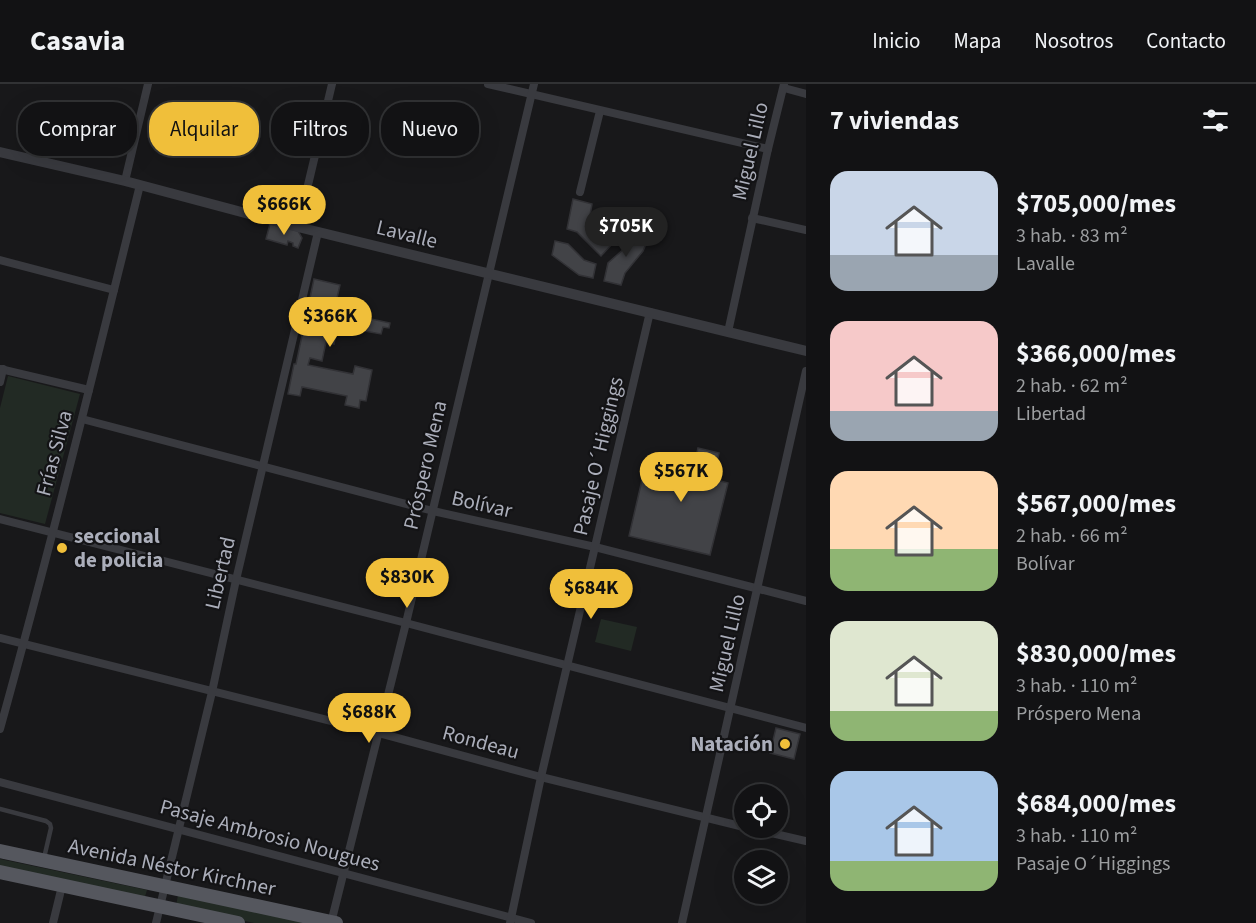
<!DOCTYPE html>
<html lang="es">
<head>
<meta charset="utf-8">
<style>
	body { margin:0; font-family:"Source Sans 3",sans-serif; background:#1f2022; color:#f1f3f6; height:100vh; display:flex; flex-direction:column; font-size:22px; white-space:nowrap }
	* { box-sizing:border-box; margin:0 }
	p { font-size:20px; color:#9c9ea0 }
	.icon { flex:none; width:33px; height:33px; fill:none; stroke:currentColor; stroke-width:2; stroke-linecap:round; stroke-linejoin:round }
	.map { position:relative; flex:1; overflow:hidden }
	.side { display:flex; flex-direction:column; background:#121214; width:450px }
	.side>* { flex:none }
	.top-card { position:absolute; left:18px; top:18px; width:570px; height:54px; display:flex; gap:12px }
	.controls { position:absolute; left:734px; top:700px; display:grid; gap:12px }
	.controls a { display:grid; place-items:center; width:54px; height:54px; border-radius:50%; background:#121214; box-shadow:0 6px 24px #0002,0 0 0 2px #313234; font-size:30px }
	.price { position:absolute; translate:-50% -51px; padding:0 14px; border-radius:21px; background:#f0bf3a; color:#111; font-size:20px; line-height:39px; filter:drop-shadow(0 2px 3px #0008) }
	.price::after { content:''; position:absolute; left:50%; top:36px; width:18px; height:14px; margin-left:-9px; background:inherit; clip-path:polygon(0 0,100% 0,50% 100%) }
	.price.selected { background:#222; color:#fff }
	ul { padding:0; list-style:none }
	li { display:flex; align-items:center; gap:18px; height:150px; padding:0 24px }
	li span { display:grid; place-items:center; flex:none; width:168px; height:120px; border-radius:18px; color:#555 }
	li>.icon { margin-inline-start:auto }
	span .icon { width:72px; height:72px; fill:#fffc; stroke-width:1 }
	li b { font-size:26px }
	h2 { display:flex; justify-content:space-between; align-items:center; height:72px; padding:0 24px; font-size:26px }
	.pill { padding:0 21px; border-radius:24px; background:#121214; box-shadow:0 6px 24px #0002,0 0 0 2px #313234; font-size:21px; line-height:54px }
	.pill.selected { background:#f0bf3a; color:#111 }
	header { display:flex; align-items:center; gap:36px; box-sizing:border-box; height:84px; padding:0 30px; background:#121214; border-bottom:2px solid #313234 }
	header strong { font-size:28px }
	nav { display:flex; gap:33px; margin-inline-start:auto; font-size:21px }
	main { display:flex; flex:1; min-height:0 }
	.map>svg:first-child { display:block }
	.green { fill:#222a24 }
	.building { fill:#424347; stroke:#323236; stroke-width:1.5 }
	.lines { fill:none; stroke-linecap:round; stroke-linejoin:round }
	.service { stroke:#393a3f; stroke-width:4.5 }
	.minor { stroke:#393a3f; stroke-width:8 }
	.tertiary { stroke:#393a3f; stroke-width:10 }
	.primary { stroke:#55575e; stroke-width:14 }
	.poi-dot { fill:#f0bf3a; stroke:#131315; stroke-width:2 }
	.labels { text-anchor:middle; stroke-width:4.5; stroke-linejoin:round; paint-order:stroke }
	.street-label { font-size:21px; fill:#abaeba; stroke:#131315 }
	.poi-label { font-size:21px; font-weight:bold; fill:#abaeba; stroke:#131315; text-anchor:start }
</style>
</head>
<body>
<header>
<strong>Casavia</strong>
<nav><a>Inicio</a><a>Mapa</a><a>Nosotros</a><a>Contacto</a></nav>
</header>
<main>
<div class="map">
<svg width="806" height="839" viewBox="0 0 806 839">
	<rect width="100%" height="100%" fill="#18181a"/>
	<g class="green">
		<polygon points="8,292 80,310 45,440 0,429 0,324"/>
		<polygon points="601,535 637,543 631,567 595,558"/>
		<polygon points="0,775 147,806 144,816 0,786"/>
		<polygon points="178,811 307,839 254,839 176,822"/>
	</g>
	<g class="building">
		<polygon points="573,115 592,120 589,137 613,159 601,172 577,148 567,145"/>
		<polygon points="270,140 298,147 302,154 298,164 293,162 293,159 288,157 287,161 266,155"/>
		<polygon points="632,146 650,150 643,167 625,189 621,201 604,197 608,179 626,163"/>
		<polygon points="555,157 568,160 584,176 596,180 593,194 579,191 552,171"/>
		<polygon points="314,195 340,201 334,227 390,239 389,244 383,243 381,250 364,247 365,239 363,239 362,245 346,241 347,235 343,234 341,241 338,240 334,260 326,258 322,277 310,274 308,281 353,290 355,282 372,286 366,317 360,316 359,324 345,321 347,312 302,303 300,312 288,310 294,280 296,280"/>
		<polygon points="698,364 719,369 713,395 728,399 710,471 629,452 645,383 660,387 664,371 695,378"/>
		<polygon points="776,644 800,650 794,675 770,669"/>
	</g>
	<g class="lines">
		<polyline class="service" points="0,725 46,737 50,740 51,744 44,774"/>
		<g class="minor">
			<polyline points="488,0 768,65"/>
			<polyline points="784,4 806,10"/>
			<polyline points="125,97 148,0"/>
			<polyline points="580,108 600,27"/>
			<polyline points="752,134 806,146"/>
			<polyline points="298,143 332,0"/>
			<polyline points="0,176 114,206"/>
			<polyline points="728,248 768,65 784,0"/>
			<polyline points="0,285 89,306"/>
			<polyline points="0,298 3,285"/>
			<polyline points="82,335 433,427 595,463 806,517"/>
			<polyline points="0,435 406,539 806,644"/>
			<polyline points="0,554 379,649 541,693 744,743"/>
			<path d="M 0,645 C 50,465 95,283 140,101"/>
			<polyline points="0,698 531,839"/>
			<polyline points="749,744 806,757"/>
			<polyline points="53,839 62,802"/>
			<polyline points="156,839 212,608 236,496 318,148"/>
			<polyline points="331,839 406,539 534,0"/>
			<polyline points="510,839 541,693 650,228"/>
			<polyline points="682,839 806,287"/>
		</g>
		<polyline class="tertiary" points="0,68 125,97 298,143 806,267"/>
		<g class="primary">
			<polyline points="0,767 336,839"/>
			<polyline points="0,788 238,839"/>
		</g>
	</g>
	<g class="poi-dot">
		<circle cx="62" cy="464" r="6"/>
		<circle cx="785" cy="660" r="6"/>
	</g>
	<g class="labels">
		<g class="street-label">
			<text transform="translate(750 67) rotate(-77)" y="7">Miguel Lillo</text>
			<text transform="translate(407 150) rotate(14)" y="7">Lavalle</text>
			<text transform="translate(54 369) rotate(-75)" y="7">Frías Silva</text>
			<text transform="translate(598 372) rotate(-77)" y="7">Pasaje O´Higgings</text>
			<text transform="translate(425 381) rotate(-77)" y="7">Próspero Mena</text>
			<text transform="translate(482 420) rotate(13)" y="7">Bolívar</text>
			<text transform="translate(220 489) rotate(-77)" y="7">Libertad</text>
			<text transform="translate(727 559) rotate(-77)" y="7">Miguel Lillo</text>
			<text transform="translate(481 658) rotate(15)" y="7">Rondeau</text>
			<text transform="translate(270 751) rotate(15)" y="7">Pasaje Ambrosio Nougues</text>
			<text transform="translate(172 783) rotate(12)" y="7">Avenida Néstor Kirchner</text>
		</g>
		<g class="poi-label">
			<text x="74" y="459">seccional<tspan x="74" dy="24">de policia</tspan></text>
			<text x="773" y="667" text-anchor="end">Natación</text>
		</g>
	</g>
</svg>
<div class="controls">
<a><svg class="icon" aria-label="locate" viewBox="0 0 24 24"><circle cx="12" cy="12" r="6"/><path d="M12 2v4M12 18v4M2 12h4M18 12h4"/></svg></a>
<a><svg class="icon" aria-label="layers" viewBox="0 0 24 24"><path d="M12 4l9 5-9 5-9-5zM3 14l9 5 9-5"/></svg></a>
</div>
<b class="price" style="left:284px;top:152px">$666K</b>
<b class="price selected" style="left:626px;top:174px">$705K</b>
<b class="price" style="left:330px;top:264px">$366K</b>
<b class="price" style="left:681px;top:419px">$567K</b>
<b class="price" style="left:407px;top:525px">$830K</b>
<b class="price" style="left:591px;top:536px">$684K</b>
<b class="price" style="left:369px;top:660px">$688K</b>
<div class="top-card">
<a class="pill">Comprar</a>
<a class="pill selected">Alquilar</a>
<a class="pill">Filtros</a>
<a class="pill">Nuevo</a>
</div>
</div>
<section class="side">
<h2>7 viviendas<svg class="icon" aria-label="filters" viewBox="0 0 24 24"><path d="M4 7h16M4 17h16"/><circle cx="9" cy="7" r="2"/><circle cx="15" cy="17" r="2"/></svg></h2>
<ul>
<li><span style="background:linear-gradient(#c9d6e8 70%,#9aa5b1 0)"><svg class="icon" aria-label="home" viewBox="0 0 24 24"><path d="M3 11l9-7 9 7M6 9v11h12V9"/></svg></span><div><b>$705,000/mes</b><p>3 hab. · 83 m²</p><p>Lavalle</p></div></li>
<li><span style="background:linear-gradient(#f6c9c9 75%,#9aa5b1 0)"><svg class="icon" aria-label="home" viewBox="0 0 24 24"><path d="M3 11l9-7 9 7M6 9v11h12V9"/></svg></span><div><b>$366,000/mes</b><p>2 hab. · 62 m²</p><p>Libertad</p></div></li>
<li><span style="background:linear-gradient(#ffd9b3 65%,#8fb573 0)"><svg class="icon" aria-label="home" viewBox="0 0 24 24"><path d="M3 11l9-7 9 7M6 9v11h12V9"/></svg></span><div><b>$567,000/mes</b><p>2 hab. · 66 m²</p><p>Bolívar</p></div></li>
<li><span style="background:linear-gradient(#dfe7d0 75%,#8fb573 0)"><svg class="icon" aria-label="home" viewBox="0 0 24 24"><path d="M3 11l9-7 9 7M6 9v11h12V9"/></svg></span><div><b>$830,000/mes</b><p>3 hab. · 110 m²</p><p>Próspero Mena</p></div></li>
<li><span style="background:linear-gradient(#a9c7e8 75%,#8fb573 0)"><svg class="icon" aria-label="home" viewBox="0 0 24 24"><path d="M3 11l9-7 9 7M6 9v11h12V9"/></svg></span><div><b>$684,000/mes</b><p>3 hab. · 110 m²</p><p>Pasaje O´Higgings</p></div></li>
</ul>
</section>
</main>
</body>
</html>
